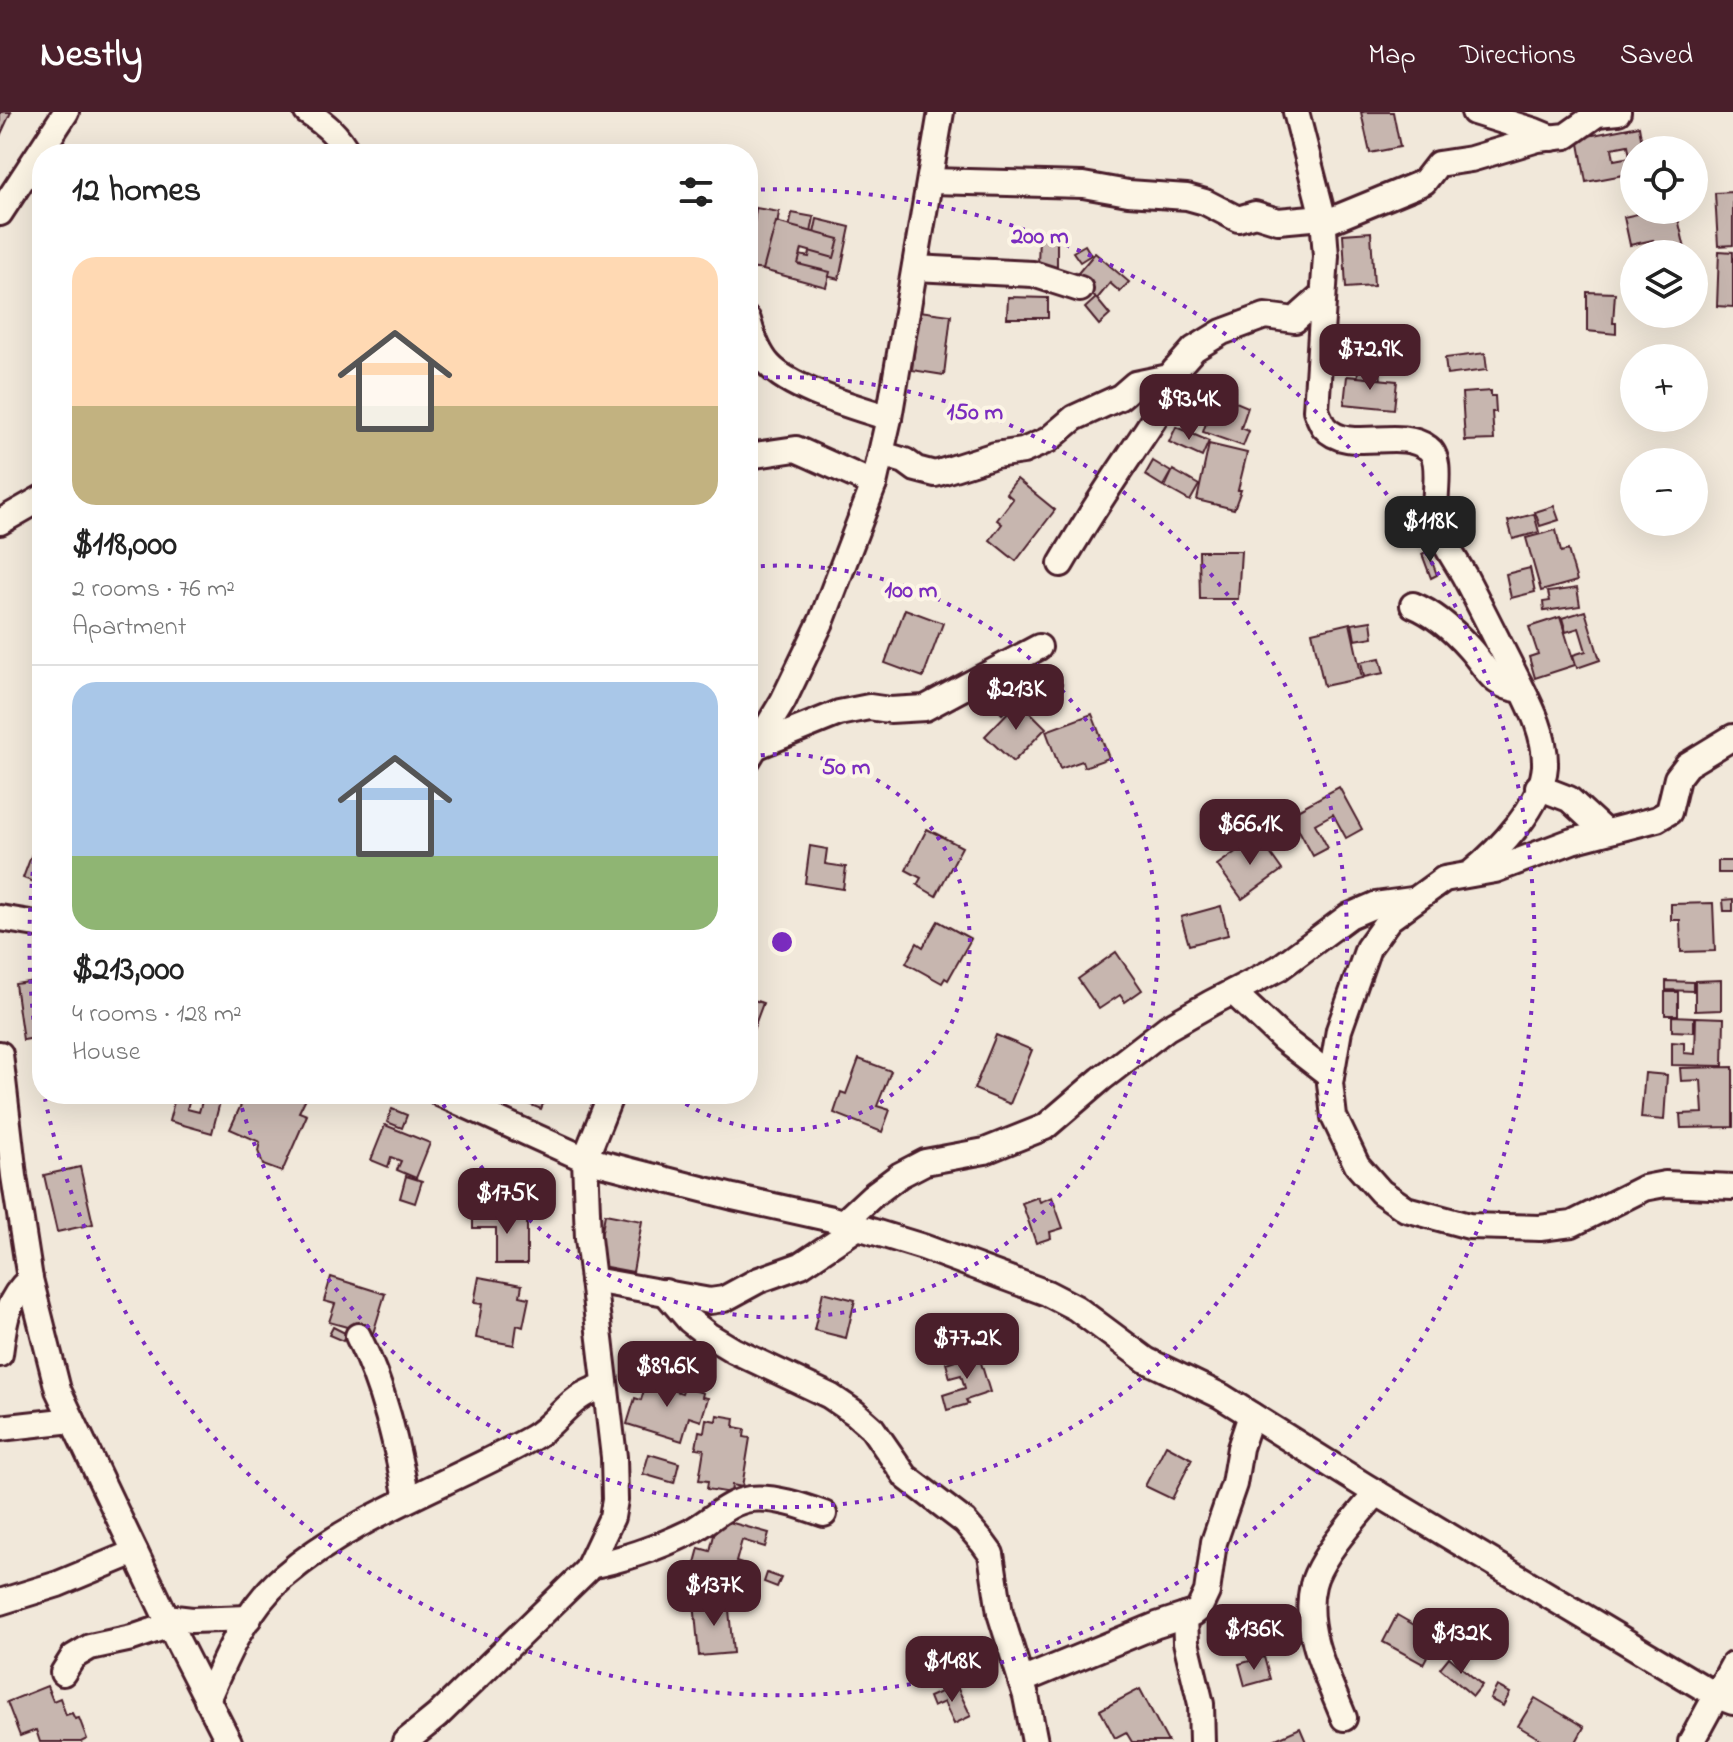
<!DOCTYPE html>
<html lang="en">
<head>
<meta charset="utf-8">
<style>
	body { margin:0; font-family:"Indie Flower",sans-serif; background:#f6f6f6; color:#222; height:100vh; display:flex; flex-direction:column; font-size:30px; white-space:nowrap }
	* { box-sizing:border-box; margin:0 }
	p { font-size:26px; color:#767676 }
	.icon { flex:none; width:44px; height:44px; fill:none; stroke:currentColor; stroke-width:2; stroke-linecap:round; stroke-linejoin:round }
	.map { position:relative; flex:1; overflow:hidden }
	.details { position:absolute; left:32px; top:32px; width:726px; height:960px; display:flex; flex-direction:column; background:#fff; border-radius:32px; box-shadow:0 8px 32px #0002 }
	.details>* { flex:none }
	.tools { position:absolute; left:1620px; top:24px; display:grid; gap:16px }
	.tools a { display:grid; place-items:center; width:88px; height:88px; border-radius:50%; background:#fff; box-shadow:0 8px 32px #0002; font-size:40px }
	.price { position:absolute; translate:-50% -68px; padding:0 18px; border-radius:16px; background:#4a1f2b; color:#fff; font-size:26px; line-height:52px; filter:drop-shadow(0 2px 4px #0008) }
	.price::after { content:''; position:absolute; left:50%; top:48px; width:24px; height:18px; margin-left:-12px; background:inherit; clip-path:polygon(0 0,100% 0,50% 100%) }
	.price.active { background:#222; color:#fff }
	ul { padding:0; list-style:none }
	li { display:grid; align-content:center; gap:16px; height:424px; padding:0 40px }
	li+li { border-top:2px solid #e0e0e0 }
	li span { display:grid; place-items:center; height:248px; border-radius:24px; color:#555 }
	li>.icon { margin-inline-start:auto }
	span .icon { width:144px; height:144px; fill:#fffc; stroke-width:1 }
	li b { font-size:34px }
	h2 { display:flex; justify-content:space-between; align-items:center; height:96px; padding:0 40px; font-size:34px }
	header { display:flex; align-items:center; gap:48px; box-sizing:border-box; height:112px; padding:0 40px; background:#4a1f2b; color:#fff }
	header strong { font-size:38px }
	nav { display:flex; gap:44px; margin-inline-start:auto; font-size:28px }
	.map>svg:first-child { display:block }
	.building { fill:#c7b6af; stroke:#4a1f2b; stroke-width:2; fill-rule:evenodd }
	.lines { fill:none; stroke-linecap:round; stroke-linejoin:round }
	.street-casing { stroke:#4a1f2b; stroke-width:30 }
	.street { stroke:#fcf5e5; stroke-width:24 }
	.ring { fill:none; stroke:#7b2cbf; stroke-width:4; stroke-dasharray:4 8 }
	.centre { fill:#7b2cbf; stroke:#fcf5e5; stroke-width:4 }
	.ring-label { font-size:24px; text-anchor:middle; font-weight:bold; fill:#7b2cbf; stroke:#fcf5e5; stroke-width:8; stroke-linejoin:round; paint-order:stroke }
</style>
</head>
<body>
<header>
<strong>Nestly</strong>
<nav><a>Map</a><a>Directions</a><a>Saved</a></nav>
</header>
<div class="map">
<svg width="1733" height="1630" viewBox="0 0 1733 1630">
	<rect width="100%" height="100%" fill="#f1e8da"/>
	<filter id="ink" filterUnits="userSpaceOnUse"><feTurbulence type="fractalNoise" baseFrequency=".0125" numOctaves="2"/><feDisplacementMap in="SourceGraphic" scale="16" xChannelSelector="R" yChannelSelector="G"/><feConvolveMatrix kernelMatrix="1 2 1 2 8 2 1 2 1" color-interpolation-filters="sRGB"/></filter>
	<g filter="url(#ink)">
		<g class="building">
			<polygon points="0,0 11,0 0,24"/>
			<polygon points="1361,0 1393,0 1400,35 1370,41"/>
			<path d="M 1639,14 L 1643,38 L 1634,38 L 1634,61 L 1586,70 L 1578,26 ZM 1628,33 L 1630,45 L 1614,48 L 1612,36 Z"/>
			<polygon points="1733,80 1733,133 1718,134 1715,81"/>
			<polygon points="756,96 779,100 774,136 788,138 785,160 748,156"/>
			<polygon points="1655,98 1676,98 1686,141 1656,142 1653,128 1630,133 1624,105"/>
			<polygon points="792,101 814,105 811,121 789,117"/>
			<polygon points="817,107 850,115 839,167 791,156 794,142 809,145"/>
			<polygon points="776,110 839,127 834,146 802,137 798,152 830,160 826,175 763,158"/>
			<polygon points="1039,119 1057,119 1057,157 1038,157"/>
			<polygon points="1371,120 1374,174 1346,176 1343,122"/>
			<polygon points="1085,133 1091,143 1080,150 1073,140"/>
			<polygon points="1719,139 1733,140 1733,195 1717,194"/>
			<polygon points="1095,141 1129,170 1120,180 1110,171 1097,187 1073,167"/>
			<polygon points="1587,180 1615,181 1613,211 1616,211 1616,222 1587,219"/>
			<polygon points="1008,185 1048,186 1048,206 1007,206"/>
			<polygon points="1096,186 1110,203 1099,213 1085,196"/>
			<polygon points="919,199 951,203 944,263 912,258"/>
			<polygon points="1375,228 1375,240 1355,240 1355,229"/>
			<polygon points="1485,241 1487,258 1447,263 1445,246"/>
			<polygon points="1357,246 1380,246 1381,274 1387,274 1387,293 1359,293"/>
			<polygon points="1347,264 1397,269 1394,297 1344,292"/>
			<polygon points="1219,273 1235,278 1231,288 1248,295 1241,316 1249,319 1243,334 1203,320"/>
			<polygon points="1491,279 1491,284 1495,284 1496,300 1492,300 1494,328 1465,329 1462,281"/>
			<polygon points="1176,315 1209,329 1202,345 1169,330"/>
			<polygon points="1209,332 1247,341 1238,378 1241,378 1234,397 1197,388"/>
			<polygon points="1153,349 1171,360 1163,374 1145,363"/>
			<polygon points="1173,358 1199,373 1190,389 1165,375"/>
			<polygon points="1017,367 1055,398 1016,449 990,428 1002,412 997,408 1013,387 1006,381"/>
			<polygon points="1554,394 1559,408 1540,414 1535,400"/>
			<polygon points="1534,402 1539,420 1513,427 1508,409"/>
			<polygon points="1556,418 1561,440 1568,438 1577,469 1541,479 1526,426"/>
			<polygon points="1199,439 1241,439 1238,487 1200,487"/>
			<polygon points="1428,439 1437,463 1431,466 1422,442"/>
			<polygon points="1530,456 1535,480 1511,486 1506,462"/>
			<polygon points="1577,476 1580,494 1544,499 1543,490 1550,489 1548,480"/>
			<polygon points="905,497 943,511 923,565 885,551"/>
			<polygon points="1585,499 1600,548 1577,556 1573,543 1586,539 1579,516 1566,520 1562,506"/>
			<polygon points="1560,505 1575,553 1535,566 1529,545 1538,542 1529,515"/>
			<polygon points="1371,509 1373,525 1355,528 1352,512"/>
			<polygon points="1350,511 1362,566 1324,574 1312,520"/>
			<polygon points="1380,546 1384,561 1364,565 1361,550"/>
			<polygon points="1034,551 1046,558 1038,570 1027,563"/>
			<polygon points="1010,563 1025,580 1002,602 986,585"/>
			<polygon points="1050,565 1062,572 1057,581 1045,574"/>
			<polygon points="1019,589 1046,616 1013,650 985,624"/>
			<polygon points="1092,602 1109,646 1084,655 1082,649 1060,657 1046,619"/>
			<polygon points="1339,675 1362,717 1346,726 1333,702 1315,712 1328,736 1313,744 1290,702"/>
			<polygon points="927,717 962,735 936,784 917,773 921,766 906,758"/>
			<polygon points="39,723 42,725 42,773 23,766"/>
			<polygon points="1258,724 1282,758 1242,787 1217,753"/>
			<polygon points="810,734 827,737 825,752 846,755 843,777 805,771"/>
			<polygon points="1718,749 1733,749 1733,766 1732,761 1718,761"/>
			<polygon points="1733,787 1733,799 1724,799 1723,788"/>
			<polygon points="1713,791 1715,839 1681,840 1680,808 1671,808 1671,792"/>
			<polygon points="1221,794 1228,823 1189,833 1181,805"/>
			<polygon points="938,809 971,827 948,868 945,866 942,871 906,851 917,831 923,835"/>
			<polygon points="1116,840 1142,878 1125,890 1120,883 1099,897 1078,867"/>
			<polygon points="42,868 42,925 23,928 15,872"/>
			<polygon points="1721,868 1721,898 1695,899 1695,869"/>
			<polygon points="1666,869 1693,870 1693,879 1666,878"/>
			<rect x="1665" y="880" width="13" height="23"/>
			<polygon points="748,886 763,891 753,918 748,917"/>
			<polygon points="1672,904 1694,905 1694,920 1672,919"/>
			<polygon points="1696,905 1724,906 1723,954 1672,953 1672,930 1684,931 1684,941 1695,942"/>
			<polygon points="996,923 1032,938 1010,992 974,977"/>
			<polygon points="859,947 891,959 877,994 890,998 882,1020 834,1001 841,980 846,982"/>
			<polygon points="1733,955 1733,1015 1681,1016 1680,1002 1703,1001 1701,968 1681,969 1680,956"/>
			<polygon points="1645,961 1667,963 1664,1008 1641,1006"/>
			<polygon points="176,982 191,982 187,997 199,1000 204,982 222,982 212,1021 169,1009"/>
			<polygon points="246,982 298,982 306,986 299,1000 307,1003 282,1060 263,1053 258,1039 260,1030 230,1017"/>
			<polygon points="554,982 551,989 545,987 541,997 506,983"/>
			<polygon points="392,997 407,1003 402,1016 387,1010"/>
			<polygon points="385,1013 430,1031 416,1066 397,1058 401,1049 391,1045 388,1055 371,1048"/>
			<polygon points="80,1055 93,1112 57,1120 44,1063"/>
			<polygon points="406,1064 422,1069 415,1091 400,1086"/>
			<polygon points="1038,1085 1040,1090 1052,1085 1063,1116 1050,1120 1051,1126 1036,1131 1022,1091"/>
			<polygon points="473,1102 527,1102 527,1152 496,1152 496,1116 473,1116"/>
			<polygon points="605,1102 642,1109 633,1160 596,1153"/>
			<polygon points="331,1165 385,1182 371,1228 346,1220 347,1215 329,1210 335,1192 324,1189"/>
			<polygon points="479,1165 522,1173 520,1184 529,1186 523,1215 517,1213 514,1233 476,1226 482,1192 474,1191"/>
			<polygon points="823,1180 855,1188 846,1226 814,1218"/>
			<polygon points="333,1215 347,1222 343,1229 329,1223"/>
			<polygon points="978,1241 990,1280 966,1288 968,1292 947,1298 943,1283 965,1276 961,1263 950,1266 946,1251"/>
			<polygon points="648,1265 668,1272 667,1276 682,1281 684,1275 703,1281 702,1285 708,1286 701,1309 689,1305 682,1329 627,1312 635,1286 641,1288"/>
			<polygon points="717,1303 735,1306 734,1315 745,1317 744,1325 750,1326 742,1375 732,1373 731,1381 707,1377 708,1369 699,1368 704,1337 696,1336 699,1319 704,1320 706,1307 716,1309"/>
			<polygon points="1166,1333 1192,1347 1172,1387 1145,1374"/>
			<polygon points="649,1342 679,1351 674,1371 643,1362"/>
			<polygon points="718,1407 769,1421 765,1435 742,1428 736,1450 745,1453 738,1479 691,1466 699,1436 710,1439"/>
			<polygon points="767,1461 781,1466 777,1475 764,1470"/>
			<polygon points="728,1487 733,1541 699,1544 694,1490"/>
			<polygon points="1397,1503 1437,1526 1423,1552 1383,1530"/>
			<polygon points="1264,1545 1270,1567 1245,1574 1239,1552"/>
			<polygon points="1449,1545 1482,1573 1473,1584 1440,1556"/>
			<polygon points="956,1573 971,1604 954,1612 944,1590 933,1595 929,1585"/>
			<polygon points="47,1574 53,1589 60,1586 66,1603 72,1601 75,1607 79,1606 87,1627 81,1630 40,1630 36,1618 20,1624 7,1590"/>
			<polygon points="1497,1574 1510,1581 1503,1594 1490,1587"/>
			<polygon points="1140,1577 1168,1630 1132,1630 1126,1620 1115,1626 1100,1598"/>
			<polygon points="1535,1586 1584,1615 1576,1630 1545,1630 1518,1614"/>
			<polygon points="1300,1616 1306,1630 1269,1630"/>
		</g>
		<g class="lines">
			<defs>
				<g id="street">
					<path d="M 307,0 C 325,12 338,22 348,42"/>
					<path d="M 1296,0 L 1323,105 L 1326,144 L 1316,298 C 1318,303 1321,311 1324,315 C 1348,343 1399,314 1428,336 C 1446,349 1429,395 1438,417 C 1445,434 1456,449 1465,465 C 1482,497 1498,530 1515,563 C 1529,591 1546,621 1545,654 C 1542,694 1499,738 1470,762"/>
					<polyline points="1474,0 1535,19 1552,26"/>
					<polyline points="930,69 1083,73 1128,81 1187,85 1205,90 1238,107 1255,102 1278,109 1323,105"/>
					<polyline points="0,101 66,0"/>
					<polyline points="1324,111 1424,70 1438,52 1471,47 1538,27 1566,24 1597,2 1618,0"/>
					<polyline points="915,156 1033,162 1080,177"/>
					<path d="M 748,208 C 752,223 758,241 769,253 C 792,278 856,295 889,306"/>
					<polyline points="882,342 905,349 916,357 935,362 995,343 1023,339 1048,328 1074,306 1120,285 1135,272 1169,265 1194,237 1222,220 1265,204 1295,208 1323,183"/>
					<polyline points="748,344 796,337 874,372"/>
					<polyline points="0,410 42,386"/>
					<path d="M 1061,452 C 1083,414 1107,377 1132,340 C 1150,313 1168,290 1175,258"/>
					<path d="M 1413,493 C 1435,502 1453,518 1469,536 C 1489,558 1490,574 1522,578"/>
					<polyline points="1733,625 1687,653 1677,666 1669,700 1657,707 1572,729 1495,758 1444,767 1389,807 1368,836 1339,918 1330,971 1334,1005 1357,1053 1381,1080 1406,1097 1469,1114 1540,1116 1572,1112 1644,1076 1665,1072 1733,1075"/>
					<polyline points="755,635 839,601 869,595 890,598 925,596 1039,535"/>
					<polyline points="748,647 783,589 822,508 874,372 889,306 941,0"/>
					<polyline points="1538,675 1569,687 1605,720"/>
					<polyline points="0,806 42,813"/>
					<polyline points="1233,880 1283,927 1331,964"/>
					<polyline points="0,942 14,1064 30,1167 58,1278 177,1528 229,1630"/>
					<polyline points="441,982 585,1047 733,1085 832,1107 923,1135 1047,1181 1076,1196 1146,1248 1221,1284 1365,1374 1717,1584 1733,1590"/>
					<polyline points="843,1111 872,1084 900,1063 925,1050 985,1039 1045,1015 1101,967 1167,916 1211,891 1279,856 1349,804 1375,793 1412,788"/>
					<polyline points="593,1168 710,1189 724,1187 759,1168 801,1153 858,1115"/>
					<polyline points="665,1180 689,1208 708,1223 733,1238 830,1284 855,1301 872,1316 906,1365 965,1410 983,1431 991,1442 1000,1501 1026,1584 1035,1630"/>
					<path d="M 358,1224 C 384,1276 396,1330 407,1387"/>
					<path d="M 0,1242 C 4,1211 6,1188 30,1167"/>
					<polyline points="0,1316 72,1308"/>
					<path d="M 589,1454 C 622,1448 659,1435 690,1420 C 709,1410 728,1390 750,1387 C 774,1384 802,1394 824,1402"/>
					<polyline points="0,1490 58,1472 135,1440"/>
					<polyline points="1185,1504 1186,1530 1201,1592 1202,1630"/>
					<polyline points="166,1505 192,1508 249,1506"/>
					<polyline points="63,1561 73,1545 90,1535 132,1526 170,1513"/>
					<polyline points="1021,1569 1157,1513 1194,1501 1199,1497 1207,1480 1214,1430 1234,1372 1240,1336 1251,1303"/>
					<path d="M 207,1588 C 226,1544 246,1497 283,1465 C 354,1403 451,1372 532,1326 C 552,1315 564,1294 583,1283 C 590,1279 598,1276 605,1273"/>
					<path d="M 1344,1606 C 1328,1566 1302,1517 1313,1473 C 1319,1446 1358,1402 1377,1381"/>
					<polyline points="405,1630 437,1604 587,1458 612,1405 615,1388 614,1345 588,1126 585,1047 611,982"/>
					<polyline points="1691,1630 1733,1553"/>
				</g>
			</defs>
			<use href="#street" class="street-casing"/>
			<use href="#street" class="street"/>
		</g>
	</g>
	<g class="ring">
		<path d="M749 645A188 188 0 1 1 671 982"/>
		<path d="M749 455A376 376 0 1 1 439 983"/>
		<path d="M752 266A565 565 0 1 1 239 986"/>
		<path d="M42 967A753 753 0 0 1 42 693M749 78A753 753 0 1 1 45 987"/>
	</g>
	<circle cx="782" cy="830" r="12" class="centre"/>
	<g class="ring-label">
		<text x="1040" y="131">200 m</text>
		<text x="975" y="307">150 m</text>
		<text x="911" y="485">100 m</text>
		<text x="846" y="662">50 m</text>
	</g>
</svg>
<div class="tools">
<a><svg class="icon" aria-label="locate" viewBox="0 0 24 24"><circle cx="12" cy="12" r="6"/><path d="M12 2v4M12 18v4M2 12h4M18 12h4"/></svg></a>
<a><svg class="icon" aria-label="layers" viewBox="0 0 24 24"><path d="M12 4l9 5-9 5-9-5zM3 14l9 5 9-5"/></svg></a>
<a>+</a>
<a>−</a>
</div>
<b class="price" style="left:1370px;top:280px">$72.9K</b>
<b class="price" style="left:1189px;top:330px">$93.4K</b>
<b class="price active" style="left:1430px;top:452px">$118K</b>
<b class="price" style="left:1016px;top:620px">$213K</b>
<b class="price" style="left:1250px;top:755px">$66.1K</b>
<b class="price" style="left:507px;top:1124px">$175K</b>
<b class="price" style="left:967px;top:1269px">$77.2K</b>
<b class="price" style="left:667px;top:1297px">$89.6K</b>
<b class="price" style="left:714px;top:1516px">$137K</b>
<b class="price" style="left:1254px;top:1560px">$136K</b>
<b class="price" style="left:1461px;top:1564px">$132K</b>
<b class="price" style="left:952px;top:1592px">$148K</b>
<section class="details">
<h2>12 homes<svg class="icon" aria-label="filters" viewBox="0 0 24 24"><path d="M4 7h16M4 17h16"/><circle cx="9" cy="7" r="2"/><circle cx="15" cy="17" r="2"/></svg></h2>
<ul>
<li><span style="background:linear-gradient(#ffd9b3 60%,#c2b280 0)"><svg class="icon" aria-label="home" viewBox="0 0 24 24"><path d="M3 11l9-7 9 7M6 9v11h12V9"/></svg></span><div><b>$118,000</b><p>2 rooms · 76 m²</p><p>Apartment</p></div></li>
<li><span style="background:linear-gradient(#a9c7e8 70%,#8fb573 0)"><svg class="icon" aria-label="home" viewBox="0 0 24 24"><path d="M3 11l9-7 9 7M6 9v11h12V9"/></svg></span><div><b>$213,000</b><p>4 rooms · 128 m²</p><p>House</p></div></li>
</ul>
</section>
</div>
</body>
</html>
